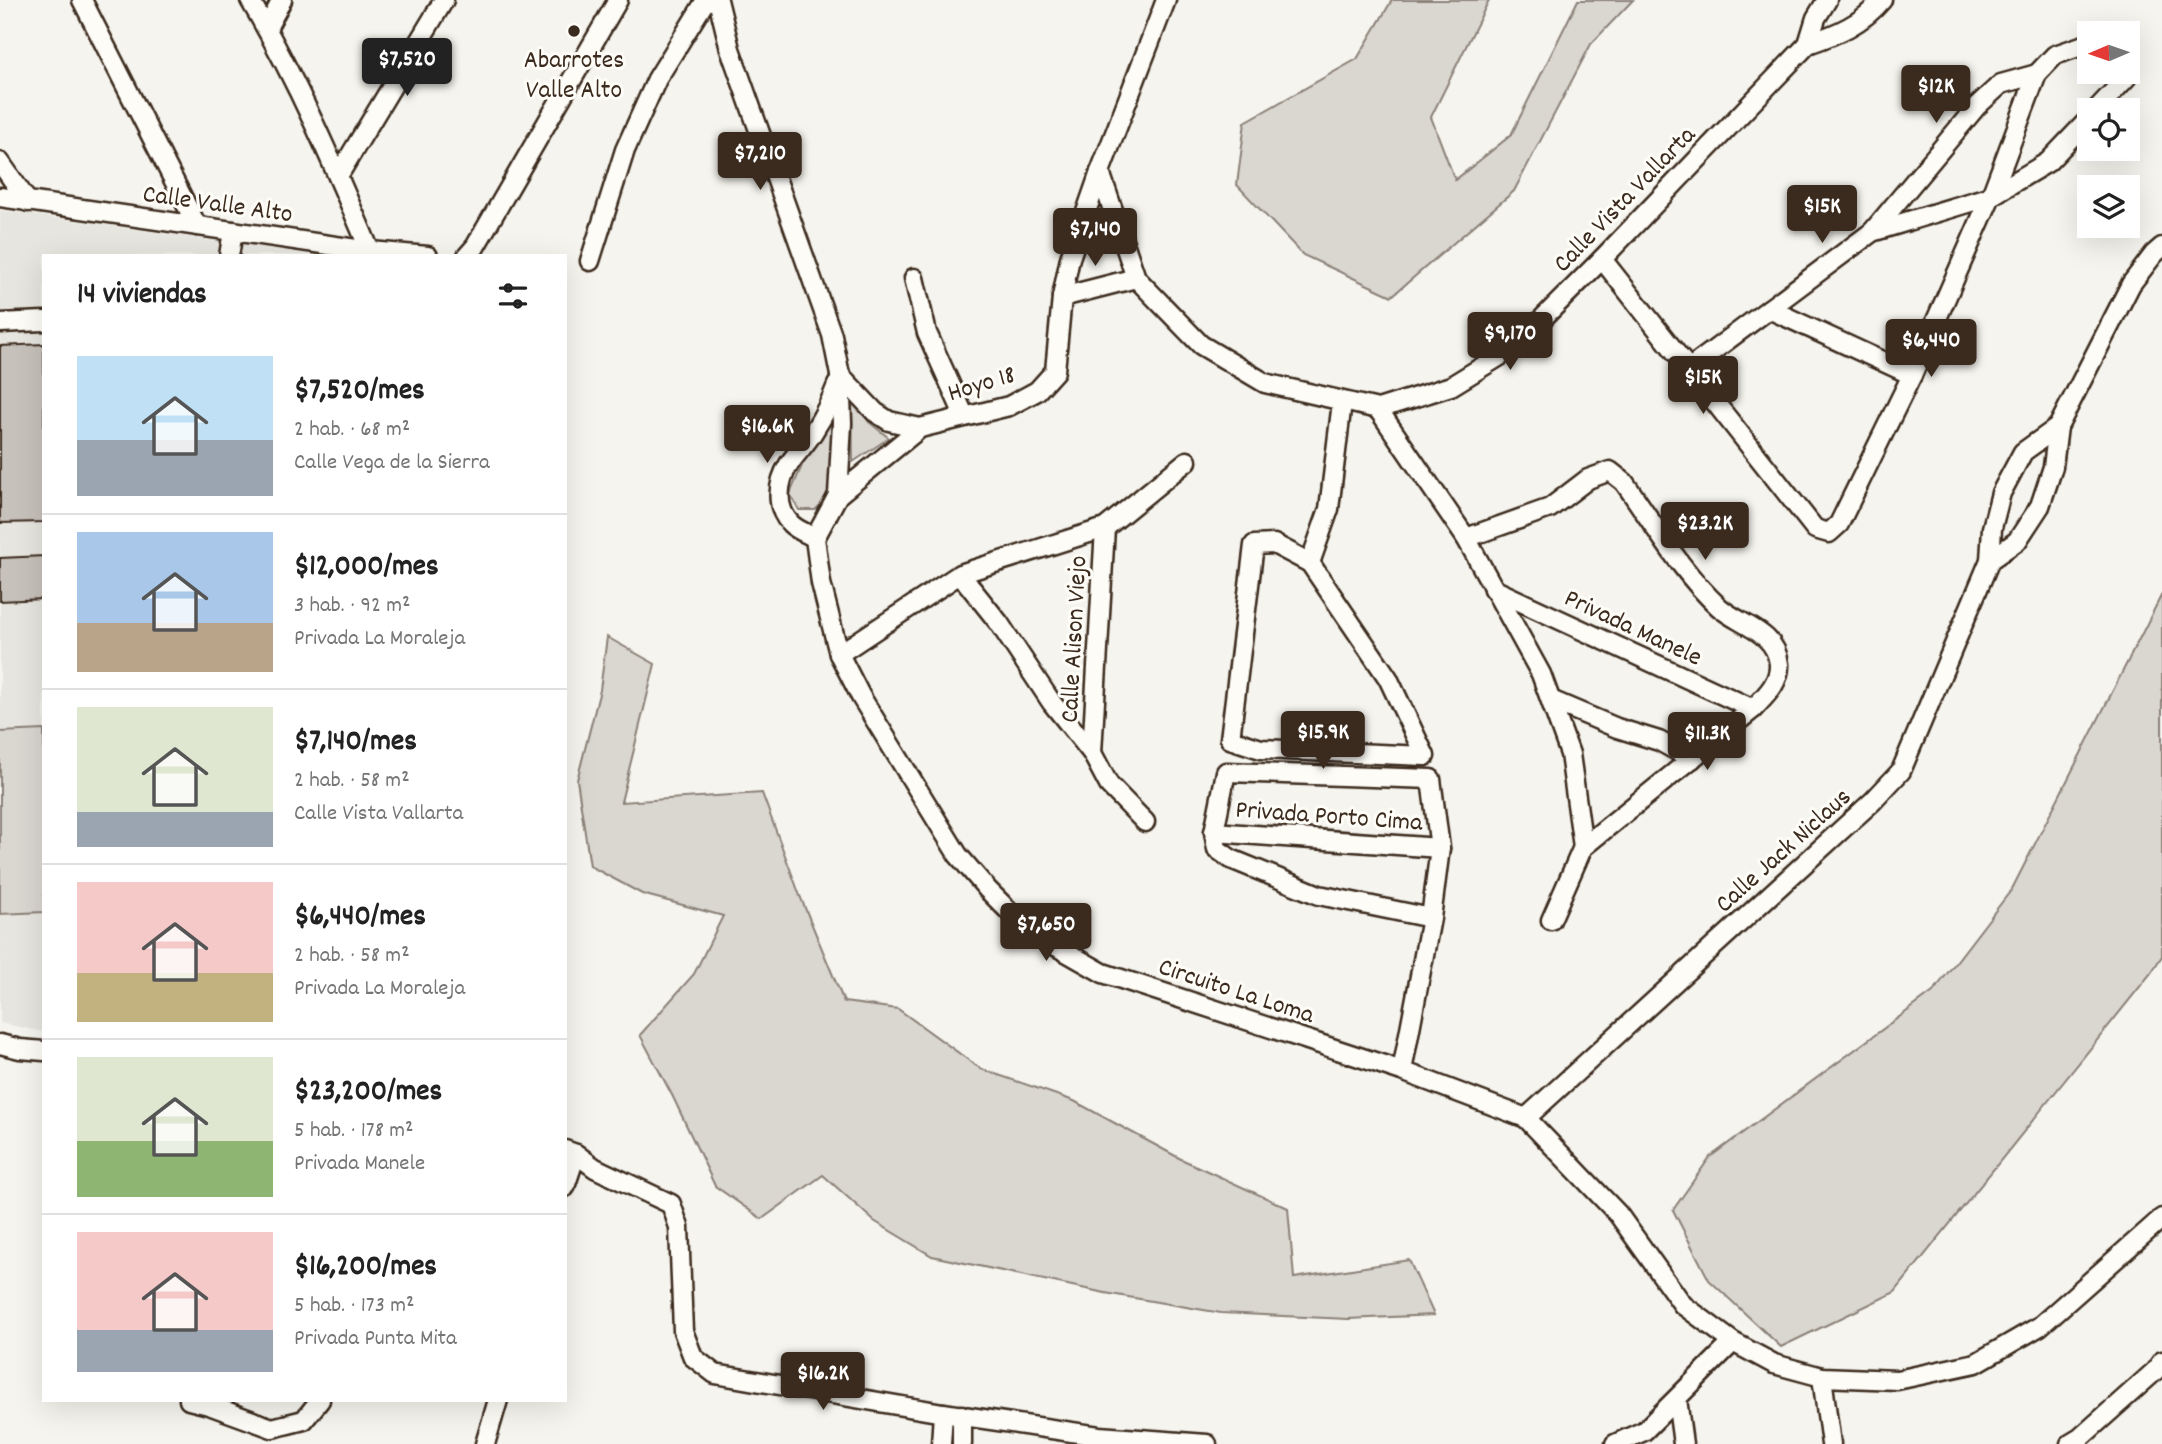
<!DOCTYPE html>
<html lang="es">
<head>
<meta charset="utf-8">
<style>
	body { margin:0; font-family:Dekko,sans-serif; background:#f2f2f2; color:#222; height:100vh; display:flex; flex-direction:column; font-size:26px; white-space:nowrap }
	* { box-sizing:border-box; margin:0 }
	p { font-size:23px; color:#767676 }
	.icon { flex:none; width:38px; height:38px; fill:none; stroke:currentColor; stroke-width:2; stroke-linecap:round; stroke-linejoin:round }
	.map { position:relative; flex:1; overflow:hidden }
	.side { position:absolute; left:42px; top:254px; width:525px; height:1148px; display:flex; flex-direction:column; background:#fff; border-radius:0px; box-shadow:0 7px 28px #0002 }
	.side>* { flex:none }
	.needle { width:46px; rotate:268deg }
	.tools { position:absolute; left:2077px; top:21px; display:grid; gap:14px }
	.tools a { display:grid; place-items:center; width:63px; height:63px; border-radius:0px; background:#fff; box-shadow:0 7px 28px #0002; font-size:35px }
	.price { position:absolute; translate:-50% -60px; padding:0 16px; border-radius:7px; background:#3b2a1e; color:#fff; font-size:23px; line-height:46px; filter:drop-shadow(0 2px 4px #0008) }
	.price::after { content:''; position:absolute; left:50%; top:42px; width:21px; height:16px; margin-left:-10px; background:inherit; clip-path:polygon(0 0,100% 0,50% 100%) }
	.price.current { background:#222; color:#fff }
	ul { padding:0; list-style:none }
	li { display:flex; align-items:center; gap:21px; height:175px; padding:0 35px }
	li+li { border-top:2px solid #e0e0e0 }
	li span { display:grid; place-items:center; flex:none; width:196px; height:140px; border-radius:0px; color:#555 }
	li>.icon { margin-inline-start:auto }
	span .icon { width:84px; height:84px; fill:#fffc; stroke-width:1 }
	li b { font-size:30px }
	h2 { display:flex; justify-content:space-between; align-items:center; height:84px; padding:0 35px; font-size:30px }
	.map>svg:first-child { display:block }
	.built { fill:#e7e5df }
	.green { fill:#dad6d0; stroke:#8a8077; stroke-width:2 }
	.building { fill:#c7c1bb; stroke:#3b2a1e; stroke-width:2 }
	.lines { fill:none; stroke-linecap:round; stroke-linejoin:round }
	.minor-casing { stroke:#3b2a1e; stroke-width:23 }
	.minor { stroke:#fdfcf7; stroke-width:18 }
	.poi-dot { fill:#3b2a1e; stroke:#fdfcf7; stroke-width:2.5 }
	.labels { text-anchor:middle; stroke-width:6; stroke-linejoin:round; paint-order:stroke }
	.poi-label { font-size:26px; fill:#3b2a1e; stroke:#fdfcf7 }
	.street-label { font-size:26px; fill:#3b2a1e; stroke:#fdfcf7 }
</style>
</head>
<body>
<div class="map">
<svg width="2162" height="1444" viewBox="0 0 2162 1444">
	<rect width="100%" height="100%" fill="#f5f4ee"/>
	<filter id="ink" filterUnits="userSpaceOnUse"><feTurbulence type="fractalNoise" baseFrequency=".0143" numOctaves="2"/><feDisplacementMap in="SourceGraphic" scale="14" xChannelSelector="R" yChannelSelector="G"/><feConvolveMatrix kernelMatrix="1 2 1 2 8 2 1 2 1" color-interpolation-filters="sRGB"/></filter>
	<g filter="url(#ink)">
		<polygon class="built" points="0,210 315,255 44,256 44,1032 0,1023"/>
		<g class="green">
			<polygon points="1392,0 1489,0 1431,117 1455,180 1511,135 1578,0 1633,0 1591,44 1514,191 1392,296 1303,255 1237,185 1245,122 1357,59"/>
			<polygon points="852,397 869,422 889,438 853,462"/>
			<path d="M 836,411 C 835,443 842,488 815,510 L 799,510 L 790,494 L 803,463 Z"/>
			<polygon points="2162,594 2162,956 2151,973 1895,1292 1781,1347 1709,1280 1673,1210 1710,1157 1933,992 2012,889"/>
			<polygon points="607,637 655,664 621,802 762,793 800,896 844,1002 898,1009 981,1069 1074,1101 1181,1159 1288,1208 1294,1278 1409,1260 1434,1315 1348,1319 1221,1313 1105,1293 932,1256 874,1221 823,1175 762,1219 715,1186 673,1097 640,1035 694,974 723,916 642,894 590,866 577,780 600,690"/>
			<polygon points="44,730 44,912 0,914 0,732"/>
		</g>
		<g class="building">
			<polygon points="44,344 44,522 0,523 0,346"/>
			<polygon points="44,556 44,599 0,601 0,558"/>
		</g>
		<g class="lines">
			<defs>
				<g id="minor">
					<polyline points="82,0 197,226"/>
					<path d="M 250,0 C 297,80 334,166 370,251"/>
					<polyline points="718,0 730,49 832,335 840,375 842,423 838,495 815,538 821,583 839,654 861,697 958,855 988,890 1015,917 1045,940 1103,973 1402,1071 1526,1118 1618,1214 1683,1305 1733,1342 1774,1364 1822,1377 1897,1380 1976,1363 2040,1326 2162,1218"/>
					<polyline points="267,28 282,0"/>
					<path d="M 1808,44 C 1837,34 1862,24 1882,0"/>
					<polyline points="2096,110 2127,77 2128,72"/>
					<polyline points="0,162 28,202"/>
					<polyline points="1100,172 1136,278 1201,345 1265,383 1378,409 1451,386 1513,348 1602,259 1808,44 1816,18 1827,0"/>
					<polyline points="338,176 444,0"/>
					<polyline points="0,197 370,251 428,256"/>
					<polyline points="1872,232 1977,106 2001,84 2037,74"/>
					<polyline points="229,256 233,231"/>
					<polyline points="467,256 475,247 618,0"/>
					<polyline points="1602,259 1815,529 1829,533 1839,524 1912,375 1991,196 2037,74 2055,55 2084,45 2090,46"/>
					<polyline points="590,261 625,150 657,79 706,0"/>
					<polyline points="914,278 927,333 964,415"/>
					<polyline points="1062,297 1136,278"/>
					<polyline points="1769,309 1912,375"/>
					<polyline points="0,323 44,321"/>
					<polyline points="1690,368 1872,232 1991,196 2048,162 2090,118"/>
					<polyline points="840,375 875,412 889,421 920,428"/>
					<polyline points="1378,409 1466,538 1541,674 1570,754 1583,847"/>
					<polyline points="838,495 920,428 1009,406 1037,391 1055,371 1062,297 1070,258 1100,172 1166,0"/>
					<path d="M 815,538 C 808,534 797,530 791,524 C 775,508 777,483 789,464 C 797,452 808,442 815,429 C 824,415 831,401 837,385"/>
					<path d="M 1466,538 L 1550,508 L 1588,479 L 1610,471 L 1624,482 C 1654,524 1681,572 1719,607 C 1739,625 1776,631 1779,664 C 1780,683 1765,696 1753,709 L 1583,847 L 1551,920"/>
					<polygon points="1274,544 1310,563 1388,678 1425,756 1261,749 1230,739 1254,545"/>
					<polyline points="1990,560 2017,541 2040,506 2053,467 2058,427 2131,284 2154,254 2162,247"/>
					<polyline points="1310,563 1329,509 1342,402"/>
					<polyline points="960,574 999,623 1052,703 1092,753 1109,785 1145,822"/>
					<polyline points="1493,589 1753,709"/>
					<polyline points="839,654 960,574 1105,528 1187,461"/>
					<polyline points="1551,700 1617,728 1659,741 1692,759"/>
					<polyline points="1092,753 1105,528"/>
					<polyline points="1214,832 1440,848"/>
					<polyline points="0,1044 20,1049 44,1051"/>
					<polyline points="1402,1071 1431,918 1440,848 1431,779 1226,772 1214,832 1217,849 1231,859 1319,895 1431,918"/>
					<polyline points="1526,1118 1873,801 1901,771 1990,560 1992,528 2001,493 2023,452 2058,427"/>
					<polyline points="565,1150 576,1154 595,1168 671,1204 679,1227 683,1331 693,1357 715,1374 943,1413 1099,1436 1207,1444"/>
					<polyline points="565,1187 576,1154"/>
					<polyline points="1822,1377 1831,1444"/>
					<polyline points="1677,1399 1683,1444"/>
					<polyline points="189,1400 209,1405 272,1428 304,1420 320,1400"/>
					<polyline points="485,1444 498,1400"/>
					<polyline points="941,1444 943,1413"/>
					<polyline points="962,1444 962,1415"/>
					<polyline points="1615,1444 1644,1431 1733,1342"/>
					<polyline points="2070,1444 2080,1438 2155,1371 2162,1361"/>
				</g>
			</defs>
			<use href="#minor" class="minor-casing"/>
			<use href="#minor" class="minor"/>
		</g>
	</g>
	<circle class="poi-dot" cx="574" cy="31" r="7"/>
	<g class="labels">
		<g class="poi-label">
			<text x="574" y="67">Abarrotes<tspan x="574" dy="30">Valle Alto</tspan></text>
		</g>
		<g class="street-label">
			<text transform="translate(1623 198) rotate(-46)" y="9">Calle Vista Vallarta</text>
			<text transform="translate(218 202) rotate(8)" y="9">Calle Valle Alto</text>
			<text transform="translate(981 382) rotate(-17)" y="9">Hoyo 18</text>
			<text transform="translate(1634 626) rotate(25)" y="9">Privada Manele</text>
			<text transform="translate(1072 639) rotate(-87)" y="9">Calle Alison Viejo</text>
			<text transform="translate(1329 814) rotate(4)" y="9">Privada Porto Cima</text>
			<text transform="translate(1782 849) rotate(-42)" y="9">Calle Jack Niclaus</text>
			<text transform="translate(1237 989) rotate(18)" y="9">Circuito La Loma</text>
		</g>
	</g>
</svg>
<div class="tools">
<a><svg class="needle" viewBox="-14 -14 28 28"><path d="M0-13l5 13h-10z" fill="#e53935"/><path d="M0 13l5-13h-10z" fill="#767676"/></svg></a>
<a><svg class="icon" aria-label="locate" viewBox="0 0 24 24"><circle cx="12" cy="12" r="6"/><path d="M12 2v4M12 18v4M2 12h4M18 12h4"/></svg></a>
<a><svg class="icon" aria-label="layers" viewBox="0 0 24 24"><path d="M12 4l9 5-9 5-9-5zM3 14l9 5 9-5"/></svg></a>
</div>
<b class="price current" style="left:407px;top:98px">$7,520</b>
<b class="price" style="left:1936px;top:125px">$12K</b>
<b class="price" style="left:760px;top:192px">$7,210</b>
<b class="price" style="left:1822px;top:245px">$15K</b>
<b class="price" style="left:1095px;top:268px">$7,140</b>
<b class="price" style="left:1510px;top:372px">$9,170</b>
<b class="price" style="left:1931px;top:379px">$6,440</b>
<b class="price" style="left:1703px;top:416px">$15K</b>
<b class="price" style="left:767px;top:465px">$16.6K</b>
<b class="price" style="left:1705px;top:562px">$23.2K</b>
<b class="price" style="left:1323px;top:771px">$15.9K</b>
<b class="price" style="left:1707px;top:772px">$11.3K</b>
<b class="price" style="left:1046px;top:963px">$7,650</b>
<b class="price" style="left:823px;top:1412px">$16.2K</b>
<section class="side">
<h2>14 viviendas<svg class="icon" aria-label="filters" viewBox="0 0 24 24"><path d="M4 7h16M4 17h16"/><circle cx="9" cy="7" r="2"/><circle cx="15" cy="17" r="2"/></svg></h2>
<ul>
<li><span style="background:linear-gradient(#bfe0f5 60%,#9aa5b1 0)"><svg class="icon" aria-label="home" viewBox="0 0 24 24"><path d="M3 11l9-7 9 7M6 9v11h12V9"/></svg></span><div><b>$7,520/mes</b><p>2 hab. · 68 m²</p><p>Calle Vega de la Sierra</p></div></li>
<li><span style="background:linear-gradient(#a9c7e8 65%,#b9a48a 0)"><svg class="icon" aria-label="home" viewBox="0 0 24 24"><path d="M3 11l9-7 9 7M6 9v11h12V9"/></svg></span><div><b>$12,000/mes</b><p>3 hab. · 92 m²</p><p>Privada La Moraleja</p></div></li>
<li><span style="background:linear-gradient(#dfe7d0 75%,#9aa5b1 0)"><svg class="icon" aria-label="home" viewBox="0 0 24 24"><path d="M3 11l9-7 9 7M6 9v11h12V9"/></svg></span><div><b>$7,140/mes</b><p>2 hab. · 58 m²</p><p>Calle Vista Vallarta</p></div></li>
<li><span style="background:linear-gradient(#f6c9c9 65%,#c2b280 0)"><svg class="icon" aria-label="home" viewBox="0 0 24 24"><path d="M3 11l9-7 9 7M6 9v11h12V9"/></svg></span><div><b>$6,440/mes</b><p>2 hab. · 58 m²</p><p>Privada La Moraleja</p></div></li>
<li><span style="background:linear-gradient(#dfe7d0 60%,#8fb573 0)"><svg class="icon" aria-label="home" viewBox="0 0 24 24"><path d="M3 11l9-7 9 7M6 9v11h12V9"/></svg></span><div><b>$23,200/mes</b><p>5 hab. · 178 m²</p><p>Privada Manele</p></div></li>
<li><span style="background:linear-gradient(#f6c9c9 70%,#9aa5b1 0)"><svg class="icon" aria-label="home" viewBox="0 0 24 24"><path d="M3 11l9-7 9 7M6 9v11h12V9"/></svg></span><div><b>$16,200/mes</b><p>5 hab. · 173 m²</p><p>Privada Punta Mita</p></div></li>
</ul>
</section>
</div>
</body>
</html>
